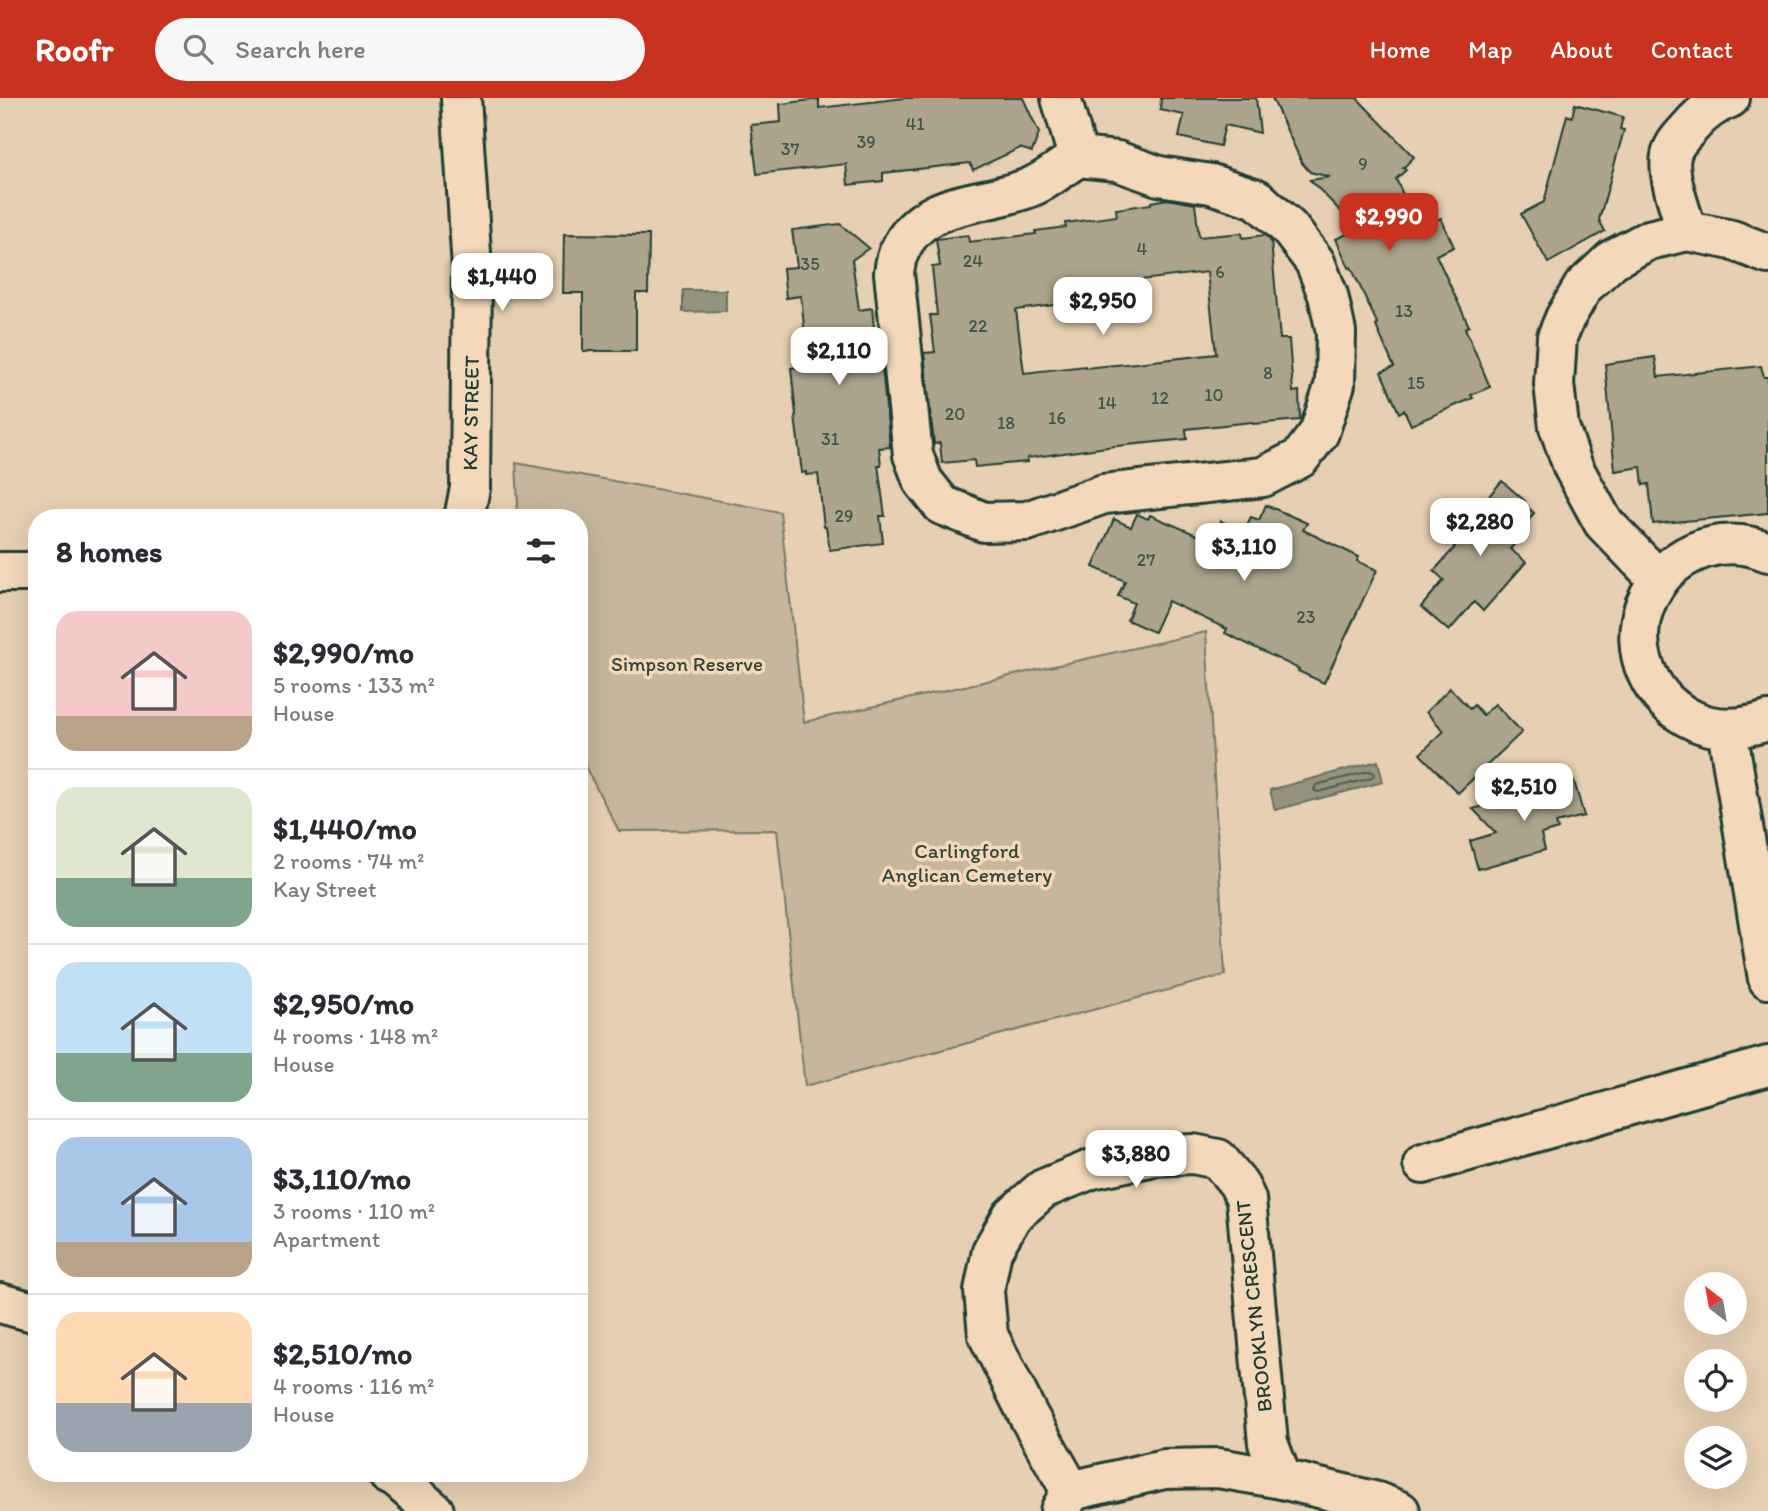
<!DOCTYPE html>
<html lang="en">
<head>
<meta charset="utf-8">
<style>
	body { margin:0; font-family:Itim,sans-serif; background:#f7f7f7; color:#2b2b33; height:100vh; display:flex; flex-direction:column; font-size:26px; white-space:nowrap }
	* { box-sizing:border-box; margin:0 }
	p { font-size:23px; color:#7c7c81 }
	.icon { flex:none; width:38px; height:38px; fill:none; stroke:currentColor; stroke-width:2; stroke-linecap:round; stroke-linejoin:round }
	.map { position:relative; flex:1; overflow:hidden }
	.side { position:absolute; left:28px; top:411px; width:560px; height:973px; display:flex; flex-direction:column; background:#fff; border-radius:28px; box-shadow:0 7px 28px #0002 }
	.side>* { flex:none }
	.needle { width:46px; rotate:329deg }
	.tools { position:absolute; left:1684px; top:1174px; display:grid; gap:14px }
	.tools a { display:grid; place-items:center; width:63px; height:63px; border-radius:50%; background:#fff; box-shadow:0 7px 28px #0002; font-size:35px }
	.price { position:absolute; translate:-50% -60px; padding:0 16px; border-radius:14px; background:#fff; color:#222; font-size:23px; line-height:46px; filter:drop-shadow(0 2px 4px #0008) }
	.price::after { content:''; position:absolute; left:50%; top:42px; width:21px; height:16px; margin-left:-10px; background:inherit; clip-path:polygon(0 0,100% 0,50% 100%) }
	.price.on { background:#c8321e; color:#fff }
	ul { padding:0; list-style:none }
	li { display:flex; align-items:center; gap:21px; height:175px; padding:0 28px }
	li+li { border-top:2px solid #e1e1e2 }
	li span { display:grid; place-items:center; flex:none; width:196px; height:140px; border-radius:21px; color:#555 }
	li>.icon { margin-inline-start:auto }
	span .icon { width:84px; height:84px; fill:#fffc; stroke-width:1 }
	li b { font-size:30px }
	h2 { display:flex; justify-content:space-between; align-items:center; height:84px; padding:0 28px; font-size:30px }
	header { display:flex; align-items:center; gap:42px; box-sizing:border-box; height:98px; padding:0 35px; background:#c8321e; color:#fff }
	header strong { font-size:33px }
	nav { display:flex; gap:38px; margin-inline-start:auto; font-size:24px }
	.search { width:490px; height:63px; background:#f7f7f7; display:flex; align-items:center; gap:18px; box-sizing:border-box; padding:0 24px; border-radius:38px; color:#7c7c81; font-size:26px }
	.map>svg:first-child { display:block }
	.green { fill:#c5b69d; stroke:#727a68; stroke-width:2 }
	.water { fill:#94937f; stroke:#657161; stroke-width:2 }
	.lines { fill:none; stroke-linecap:round; stroke-linejoin:round }
	.shore { stroke:#4e5f52; stroke-width:2 }
	.building { fill:#aca48c; stroke:#1f3d34; stroke-width:2; fill-rule:evenodd }
	.minor-casing { stroke:#1f3d34; stroke-width:44 }
	.highway-casing { stroke:#1f3d34; stroke-width:44 }
	.minor { stroke:#f3d8ba; stroke-width:38 }
	.highway { stroke:#f3d8ba; stroke-width:38 }
	.labels { text-anchor:middle; stroke-width:7; stroke-linejoin:round; paint-order:stroke }
	.number-label { font-size:18px; fill:#42574a }
	.street-label { font-size:21px; fill:#1f3d34; stroke:#f3d8ba }
	.park-label { font-size:21px; fill:#30493e; stroke:#f3d8ba }
</style>
</head>
<body>
<header>
<strong>Roofr</strong>
<div class="search"><svg class="icon" aria-label="search" viewBox="0 0 24 24"><circle cx="10" cy="10" r="6"/><path d="M15 15l6 6"/></svg>Search here</div>
<nav><a>Home</a><a>Map</a><a>About</a><a>Contact</a></nav>
</header>
<div class="map">
<svg width="1768" height="1413" viewBox="0 0 1768 1413">
	<rect width="100%" height="100%" fill="#e6cfb2"/>
	<filter id="ink" filterUnits="userSpaceOnUse"><feTurbulence type="fractalNoise" baseFrequency=".0143" numOctaves="2"/><feDisplacementMap in="SourceGraphic" scale="14" xChannelSelector="R" yChannelSelector="G"/><feConvolveMatrix kernelMatrix="1 2 1 2 8 2 1 2 1" color-interpolation-filters="sRGB"/></filter>
	<g filter="url(#ink)">
		<polygon class="green" points="516,365 780,414 804,624 1206,534 1225,877 805,988 777,732 619,733 579,657 579,420 514,420 518,406"/>
		<g class="water">
			<polygon points="683,192 726,192 726,213 683,214"/>
			<polygon points="1378,663 1383,684 1275,712 1270,692"/>
		</g>
		<g class="lines">
			<polygon class="shore" points="1370,673 1374,675 1372,680 1318,694 1314,692 1316,687"/>
		</g>
		<g class="building">
			<polygon points="905,0 1023,0 1039,35 1032,54 1020,50 973,72 970,65 883,75 883,83 848,87 846,66 757,76 751,27 781,24 780,6 819,1 819,10"/>
			<polygon points="1161,0 1256,0 1260,35 1225,27 1220,48 1179,39 1184,17 1160,12"/>
			<polygon points="1272,0 1357,0 1414,59 1403,70 1406,72 1396,81 1418,130 1441,120 1454,149 1436,157 1469,228 1465,230 1490,289 1471,297 1473,300 1411,327 1404,312 1399,315 1381,274 1394,269 1376,228 1378,227 1351,169 1349,170 1336,141 1358,131 1310,82 1330,79 1310,74 1302,65"/>
			<polygon points="1575,6 1623,19 1620,31 1624,32 1599,122 1605,133 1548,165 1521,116 1544,104 1567,17 1572,19"/>
			<path d="M 1167,101 L 1195,106 L 1199,139 L 1242,135 L 1243,140 L 1265,137 L 1271,143 L 1280,241 L 1289,241 L 1293,294 L 1299,293 L 1300,322 L 1253,326 L 1252,324 L 1186,331 L 1187,341 L 1107,349 L 1027,360 L 1027,364 L 975,369 L 974,362 L 942,365 L 940,345 L 934,346 L 924,255 L 935,254 L 930,217 L 937,217 L 932,169 L 940,168 L 936,141 L 968,137 L 969,144 L 1036,136 L 1035,133 L 1066,129 L 1065,125 L 1117,118 L 1116,111 L 1151,106 L 1151,104 ZM 1207,174 L 1216,256 L 1136,265 L 1085,270 L 1085,268 L 1024,275 L 1016,212 L 1093,202 L 1091,188 Z"/>
			<polygon points="840,126 869,150 852,162 859,212 872,210 877,260 881,259 890,349 879,350 881,367 878,367 885,418 880,418 883,445 830,452 826,429 824,429 818,376 806,377 806,374 802,375 795,318 796,317 791,270 808,268 801,198 786,200 783,170 797,169 792,132"/>
			<polygon points="564,136 649,137 648,195 636,195 636,253 583,253 583,195 563,195"/>
			<polygon points="1655,259 1658,279 1761,268 1764,279 1768,279 1768,415 1653,426 1649,386 1643,387 1641,369 1615,373 1605,266"/>
			<polygon points="1502,383 1525,403 1523,405 1534,415 1520,432 1524,435 1510,451 1526,464 1483,513 1474,504 1449,533 1421,509 1444,482 1434,473 1455,449 1449,444"/>
			<polygon points="1266,407 1307,425 1303,432 1359,459 1357,463 1377,472 1324,585 1298,573 1299,571 1225,535 1227,531 1168,503 1154,534 1127,522 1134,505 1118,498 1125,483 1093,469 1114,421 1131,429 1137,416 1148,421 1150,417 1211,443 1221,423 1243,434 1251,419 1259,422"/>
			<polygon points="1450,590 1470,611 1474,607 1483,617 1495,606 1522,634 1458,695 1420,656 1444,633 1426,614"/>
			<polygon points="1574,683 1584,718 1556,725 1558,731 1541,736 1545,752 1478,771 1470,743 1496,735 1473,711"/>
		</g>
		<g class="lines">
			<defs>
				<g id="minor">
					<polyline points="461,0 472,171 470,390 464,420"/>
					<polyline points="1061,0 1078,59"/>
					<path d="M 1078,59 L 1117,63 L 1159,78 L 1211,86 L 1257,101 L 1289,130 L 1315,164 L 1328,197 L 1336,234 L 1335,286 L 1319,335 L 1300,360 L 1263,379 L 1104,396 L 1027,423 L 984,424 L 942,407 L 923,383 L 913,357 L 894,175 C 895,168 896,160 899,154 C 922,99 986,109 1033,88 C 1049,81 1064,68 1078,59 Z"/>
					<path d="M 1687,133 C 1681,113 1665,74 1672,54 C 1675,44 1684,36 1691,28 C 1701,16 1716,5 1730,0"/>
					<path d="M 1768,454 C 1744,444 1718,444 1695,454 C 1670,465 1655,482 1645,507 C 1628,553 1650,603 1695,623 C 1700,625 1705,627 1710,628 C 1729,632 1749,629 1768,623"/>
					<polyline points="0,474 37,474"/>
					<polyline points="1658,481 1603,424 1573,369 1559,329 1554,286 1557,239 1565,220 1583,189 1613,161 1649,142 1687,133 1732,142 1768,156"/>
					<polyline points="1736,630 1729,643 1768,881"/>
					<polyline points="1423,1066 1768,968"/>
					<polyline points="1071,1393 1029,1319 988,1237 984,1193 992,1153 1012,1118 1043,1091 1092,1071 1155,1058 1193,1056 1218,1061 1238,1085 1246,1101 1268,1345 1282,1381"/>
					<polyline points="1060,1413 1071,1393 1164,1371 1218,1370 1282,1381 1377,1404 1400,1413"/>
				</g>
				<g id="highway">
					<polyline points="0,1205 37,1215"/>
					<polyline points="388,1376 396,1380 434,1413"/>
				</g>
			</defs>
			<use href="#minor" class="minor-casing"/>
			<use href="#highway" class="highway-casing"/>
			<use href="#minor" class="minor"/>
			<use href="#highway" class="highway"/>
		</g>
	</g>
	<g class="labels">
		<g class="number-label">
			<text x="915" y="32">41</text>
			<text x="866" y="50">39</text>
			<text x="790" y="57">37</text>
			<text x="1363" y="72">9</text>
			<text x="1142" y="157">4</text>
			<text x="973" y="169">24</text>
			<text x="810" y="172">35</text>
			<text x="1220" y="180">6</text>
			<text x="1404" y="219">13</text>
			<text x="978" y="234">22</text>
			<text x="1268" y="281">8</text>
			<text x="1416" y="291">15</text>
			<text x="1214" y="303">10</text>
			<text x="1160" y="306">12</text>
			<text x="1107" y="311">14</text>
			<text x="955" y="322">20</text>
			<text x="1057" y="326">16</text>
			<text x="1006" y="331">18</text>
			<text x="830" y="347">31</text>
			<text x="844" y="424">29</text>
			<text x="1146" y="468">27</text>
			<text x="1306" y="525">23</text>
		</g>
		<g class="street-label">
			<text transform="translate(471 315) rotate(-89)" y="7">KAY STREET</text>
			<text transform="translate(1254 1208) rotate(-96)" y="7">BROOKLYN CRESCENT</text>
		</g>
		<g class="park-label">
			<text x="687" y="573">Simpson Reserve</text>
			<text x="967" y="760">Carlingford<tspan x="967" dy="24">Anglican Cemetery</tspan></text>
		</g>
	</g>
</svg>
<div class="tools">
<a><svg class="needle" viewBox="-14 -14 28 28"><path d="M0-13l5 13h-10z" fill="#e53935"/><path d="M0 13l5-13h-10z" fill="#7c7c81"/></svg></a>
<a><svg class="icon" aria-label="locate" viewBox="0 0 24 24"><circle cx="12" cy="12" r="6"/><path d="M12 2v4M12 18v4M2 12h4M18 12h4"/></svg></a>
<a><svg class="icon" aria-label="layers" viewBox="0 0 24 24"><path d="M12 4l9 5-9 5-9-5zM3 14l9 5 9-5"/></svg></a>
</div>
<b class="price on" style="left:1389px;top:155px">$2,990</b>
<b class="price" style="left:502px;top:215px">$1,440</b>
<b class="price" style="left:1103px;top:239px">$2,950</b>
<b class="price" style="left:839px;top:289px">$2,110</b>
<b class="price" style="left:1480px;top:460px">$2,280</b>
<b class="price" style="left:1244px;top:485px">$3,110</b>
<b class="price" style="left:1524px;top:725px">$2,510</b>
<b class="price" style="left:1136px;top:1092px">$3,880</b>
<section class="side">
<h2>8 homes<svg class="icon" aria-label="filters" viewBox="0 0 24 24"><path d="M4 7h16M4 17h16"/><circle cx="9" cy="7" r="2"/><circle cx="15" cy="17" r="2"/></svg></h2>
<ul>
<li><span style="background:linear-gradient(#f6c9c9 75%,#b9a48a 0)"><svg class="icon" aria-label="home" viewBox="0 0 24 24"><path d="M3 11l9-7 9 7M6 9v11h12V9"/></svg></span><div><b>$2,990/mo</b><p>5 rooms · 133 m²</p><p>House</p></div></li>
<li><span style="background:linear-gradient(#dfe7d0 65%,#7fa58c 0)"><svg class="icon" aria-label="home" viewBox="0 0 24 24"><path d="M3 11l9-7 9 7M6 9v11h12V9"/></svg></span><div><b>$1,440/mo</b><p>2 rooms · 74 m²</p><p>Kay Street</p></div></li>
<li><span style="background:linear-gradient(#bfe0f5 65%,#7fa58c 0)"><svg class="icon" aria-label="home" viewBox="0 0 24 24"><path d="M3 11l9-7 9 7M6 9v11h12V9"/></svg></span><div><b>$2,950/mo</b><p>4 rooms · 148 m²</p><p>House</p></div></li>
<li><span style="background:linear-gradient(#a9c7e8 75%,#b9a48a 0)"><svg class="icon" aria-label="home" viewBox="0 0 24 24"><path d="M3 11l9-7 9 7M6 9v11h12V9"/></svg></span><div><b>$3,110/mo</b><p>3 rooms · 110 m²</p><p>Apartment</p></div></li>
<li><span style="background:linear-gradient(#ffd9b3 65%,#9aa5b1 0)"><svg class="icon" aria-label="home" viewBox="0 0 24 24"><path d="M3 11l9-7 9 7M6 9v11h12V9"/></svg></span><div><b>$2,510/mo</b><p>4 rooms · 116 m²</p><p>House</p></div></li>
</ul>
</section>
</div>
</body>
</html>
